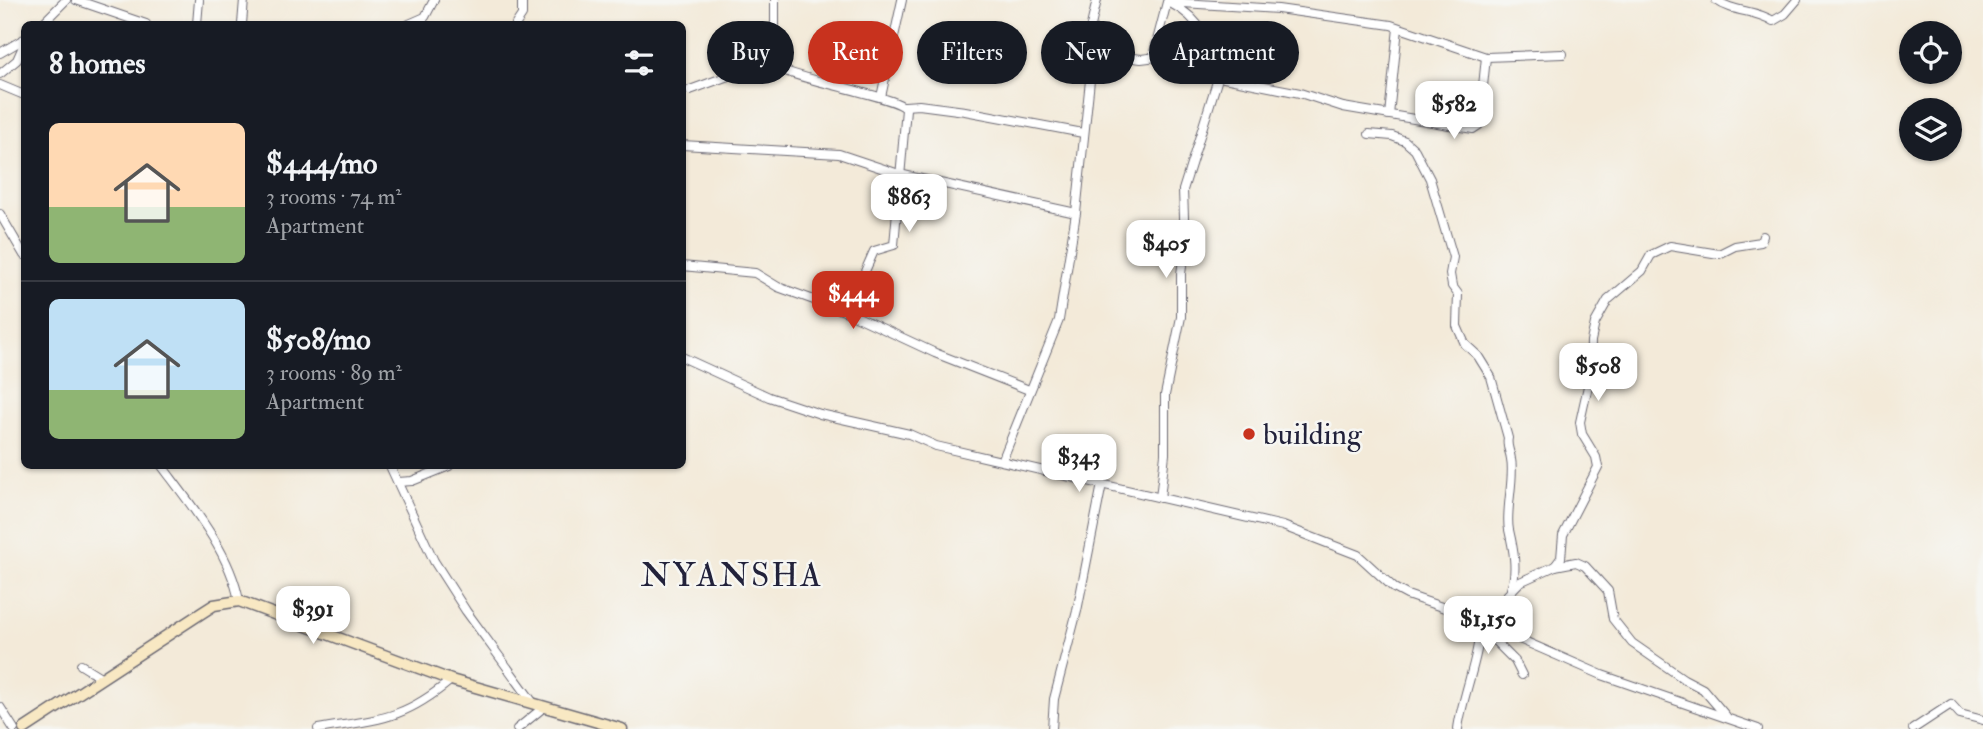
<!DOCTYPE html>
<html lang="en">
<head>
<meta charset="utf-8">
<style>
	body { margin:0; font-family:"IM FELL Double Pica",serif; background:#242831; color:#f1f3f6; height:100vh; display:flex; flex-direction:column; font-size:26px; white-space:nowrap }
	* { box-sizing:border-box; margin:0 }
	p { font-size:23px; color:#9ea1a6 }
	.icon { flex:none; width:38px; height:38px; fill:none; stroke:currentColor; stroke-width:2; stroke-linecap:round; stroke-linejoin:round }
	.map { position:relative; flex:1; overflow:hidden }
	.drawer { position:absolute; left:21px; top:21px; width:665px; height:448px; display:flex; flex-direction:column; background:#171b24; border-radius:10px; box-shadow:0 2px 5px #0004 }
	.drawer>* { flex:none }
	.hud { position:absolute; left:707px; top:21px; width:665px; height:63px; display:flex; gap:14px }
	.tools { position:absolute; left:1899px; top:21px; display:grid; gap:14px }
	.tools a { display:grid; place-items:center; width:63px; height:63px; border-radius:50%; background:#171b24; box-shadow:0 2px 5px #0004; font-size:35px }
	.price { position:absolute; translate:-50% -60px; padding:0 16px; border-radius:14px; background:#fff; color:#222; font-size:23px; line-height:46px; filter:drop-shadow(0 2px 4px #0008) }
	.price::after { content:''; position:absolute; left:50%; top:42px; width:21px; height:16px; margin-left:-10px; background:inherit; clip-path:polygon(0 0,100% 0,50% 100%) }
	.price.current { background:#c8321e; color:#fff }
	ul { padding:0; list-style:none }
	li { display:flex; align-items:center; gap:21px; height:175px; padding:0 28px }
	li+li { border-top:2px solid #363941 }
	li span { display:grid; place-items:center; flex:none; width:196px; height:140px; border-radius:10px; color:#555 }
	li>.icon { margin-inline-start:auto }
	span .icon { width:84px; height:84px; fill:#fffc; stroke-width:1 }
	li b { font-size:30px }
	h2 { display:flex; justify-content:space-between; align-items:center; height:84px; padding:0 28px; font-size:30px }
	.pill { padding:0 24px; border-radius:32px; background:#171b24; box-shadow:0 2px 5px #0004; font-size:24px; line-height:63px }
	.pill.current { background:#c8321e; color:#fff }
	.map>svg:first-child { display:block }
	.lines { fill:none; stroke-linecap:round; stroke-linejoin:round }
	.street-casing { stroke:#6b6872; stroke-width:10 }
	.secondary-casing { stroke:#6b6872; stroke-width:13 }
	.street { stroke:#fff; stroke-width:8 }
	.secondary { stroke:#f8e8c3; stroke-width:10 }
	.poi-dot { fill:#c8321e; stroke:#f6f6f2; stroke-width:2.5 }
	.labels { text-anchor:middle; stroke-width:5; stroke-linejoin:round; paint-order:stroke }
	.poi-label { font-size:30px; fill:#22223b; stroke:#f6f6f2; text-anchor:start }
	.quarter-label { font-size:33px; letter-spacing:2px; fill:#22223b; stroke:#f6f6f2 }
</style>
</head>
<body>
<div class="map">
<svg width="1983" height="729" viewBox="0 0 1983 729">
	<rect width="100%" height="100%" fill="#f6f6f2"/>
	<filter id="ink" filterUnits="userSpaceOnUse"><feTurbulence type="fractalNoise" baseFrequency=".0143" numOctaves="2"/><feDisplacementMap in="SourceGraphic" scale="14" xChannelSelector="R" yChannelSelector="G"/><feConvolveMatrix kernelMatrix="1 2 1 2 8 2 1 2 1" color-interpolation-filters="sRGB"/></filter>
	<filter id="wash" filterUnits="userSpaceOnUse"><feTurbulence type="fractalNoise" baseFrequency=".00686" numOctaves="4" result="noise"/><feDisplacementMap in="SourceGraphic" scale="28" xChannelSelector="R" yChannelSelector="G"/><feGaussianBlur stdDeviation="1.57" result="paint"/><feColorMatrix in="noise" values="0 0 0 0 0 0 0 0 0 0 0 0 0 0 0 0 0 1.4 0 .05"/><feComposite in="paint" operator="in"/></filter>
	<g filter="url(#wash)">
		<rect width="100%" height="100%" fill="#f3ead9"/>
	</g>
	<g filter="url(#ink)">
		<g class="lines">
			<defs>
				<g id="street">
					<polyline points="76,0 146,24"/>
					<path d="M 775,0 L 775,65 L 779,68 C 801,81 897,96 906,109 L 894,245 L 874,251 L 847,312"/>
					<path d="M 1716,0 C 1734,13 1754,9 1773,21 L 1785,14 L 1797,0"/>
					<path d="M 1172,4 C 1202,19 1211,45 1219,75 L 1224,78 L 1300,93 L 1343,107 L 1473,129 L 1479,125 L 1486,57"/>
					<polyline points="42,24 66,0"/>
					<polyline points="197,24 199,0"/>
					<polyline points="242,24 244,0"/>
					<polyline points="409,24 425,17 434,0"/>
					<polyline points="516,24 522,15 522,0"/>
					<polyline points="1093,52 1141,59 1157,57"/>
					<polyline points="0,53 24,39"/>
					<polyline points="1217,71 1180,59 1157,57 1154,52 1167,2 1278,9 1391,25 1486,57 1563,54"/>
					<polyline points="0,74 17,60 24,44"/>
					<polyline points="0,85 24,95"/>
					<polyline points="690,90 750,68 775,65"/>
					<polyline points="881,97 902,0"/>
					<polyline points="905,106 919,105 965,111 1083,133"/>
					<polyline points="1389,115 1398,28"/>
					<path d="M 1369,134 L 1392,136 L 1405,141 L 1415,150 L 1430,179 L 1453,257 L 1450,274 L 1452,286 L 1458,294 L 1457,326 L 1465,344 L 1478,356 L 1491,377 L 1508,438 C 1506,447 1510,450 1511,459 C 1515,478 1505,512 1509,530 C 1513,547 1518,571 1511,589"/>
					<polyline points="682,145 839,154 899,174 1076,213"/>
					<polyline points="0,214 24,255"/>
					<polyline points="682,266 755,273 778,287 847,312 935,353 1029,390"/>
					<polyline points="682,357 769,397 820,414 909,434 936,446 1283,526 1358,555 1394,588 1407,595 1462,614 1602,675 1758,729"/>
					<polyline points="1002,461 1059,320 1076,213 1093,52 1090,30 1097,0"/>
					<path d="M 162,466 C 191,505 230,552 239,601"/>
					<polyline points="390,466 434,561 466,611 534,704"/>
					<polyline points="398,482 412,481 449,466"/>
					<polyline points="1160,498 1165,454 1165,395 1181,317 1181,274 1185,244 1183,190 1219,75"/>
					<polyline points="1555,566 1576,562 1585,566 1608,591 1613,619 1632,643 1684,679 1703,689 1726,716"/>
					<polyline points="1479,624 1520,582 1555,566 1561,558 1563,535 1598,467 1596,457 1582,434 1580,422 1590,377 1591,341 1595,323 1608,300 1642,271 1651,255 1670,246 1719,254 1735,246 1761,242 1763,236"/>
					<polyline points="1480,626 1515,661 1522,675"/>
					<polyline points="81,665 102,678"/>
					<polyline points="0,707 14,729"/>
					<path d="M 318,729 C 378,719 402,721 451,680"/>
					<polyline points="517,729 544,707"/>
					<polyline points="1052,729 1054,699 1077,611 1102,484"/>
					<path d="M 1458,729 C 1461,700 1483,646 1479,624"/>
					<polyline points="1913,729 1951,704 1960,714 1983,720"/>
				</g>
				<polyline id="secondary" points="24,729 200,614 214,605 239,601 451,680 622,729"/>
			</defs>
			<use href="#street" class="street-casing"/>
			<use href="#secondary" class="secondary-casing"/>
			<use href="#street" class="street"/>
			<use href="#secondary" class="secondary"/>
		</g>
	</g>
	<circle class="poi-dot" cx="1249" cy="434" r="7"/>
	<g class="labels">
		<g class="poi-label">
			<text x="1263" y="444">building</text>
		</g>
		<g class="quarter-label">
			<text x="732" y="586">NYANSHA</text>
		</g>
	</g>
</svg>
<div class="tools">
<a><svg class="icon" aria-label="locate" viewBox="0 0 24 24"><circle cx="12" cy="12" r="6"/><path d="M12 2v4M12 18v4M2 12h4M18 12h4"/></svg></a>
<a><svg class="icon" aria-label="layers" viewBox="0 0 24 24"><path d="M12 4l9 5-9 5-9-5zM3 14l9 5 9-5"/></svg></a>
</div>
<b class="price" style="left:1454px;top:141px">$582</b>
<b class="price" style="left:909px;top:234px">$863</b>
<b class="price" style="left:1166px;top:280px">$405</b>
<b class="price current" style="left:853px;top:331px">$444</b>
<b class="price" style="left:1598px;top:403px">$508</b>
<b class="price" style="left:1079px;top:494px">$343</b>
<b class="price" style="left:313px;top:646px">$391</b>
<b class="price" style="left:1488px;top:656px">$1,150</b>
<div class="hud">
<a class="pill">Buy</a>
<a class="pill current">Rent</a>
<a class="pill">Filters</a>
<a class="pill">New</a>
<a class="pill">Apartment</a>
</div>
<section class="drawer">
<h2>8 homes<svg class="icon" aria-label="filters" viewBox="0 0 24 24"><path d="M4 7h16M4 17h16"/><circle cx="9" cy="7" r="2"/><circle cx="15" cy="17" r="2"/></svg></h2>
<ul>
<li><span style="background:linear-gradient(#ffd9b3 60%,#8fb573 0)"><svg class="icon" aria-label="home" viewBox="0 0 24 24"><path d="M3 11l9-7 9 7M6 9v11h12V9"/></svg></span><div><b>$444/mo</b><p>3 rooms · 74 m²</p><p>Apartment</p></div></li>
<li><span style="background:linear-gradient(#bfe0f5 65%,#8fb573 0)"><svg class="icon" aria-label="home" viewBox="0 0 24 24"><path d="M3 11l9-7 9 7M6 9v11h12V9"/></svg></span><div><b>$508/mo</b><p>3 rooms · 89 m²</p><p>Apartment</p></div></li>
</ul>
</section>
</div>
</body>
</html>
